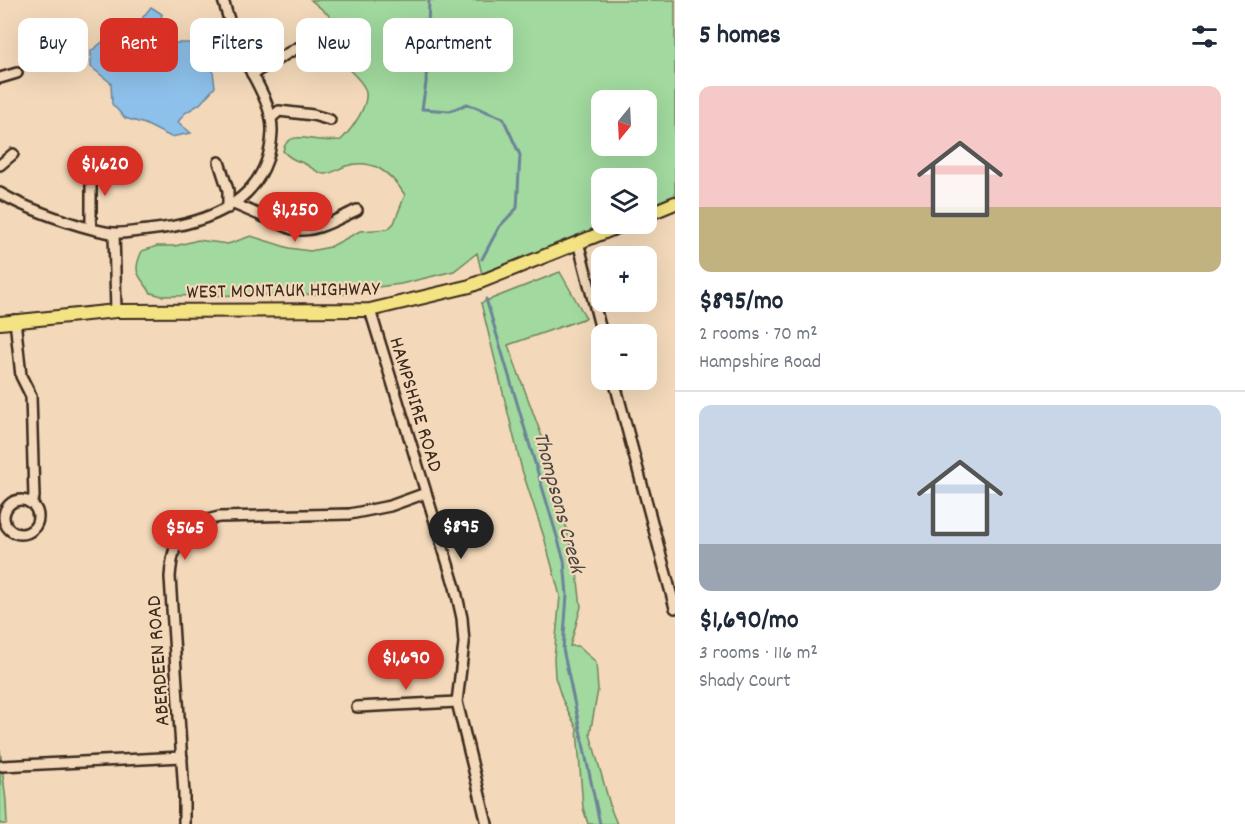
<!DOCTYPE html>
<html lang="en">
<head>
<meta charset="utf-8">
<style>
	body { margin:0; font-family:Dekko,sans-serif; background:#f6f6f7; color:#1f2937; height:100vh; display:flex; flex-direction:column; font-size:22px; white-space:nowrap }
	* { box-sizing:border-box; margin:0 }
	p { font-size:20px; color:#747a83 }
	.icon { flex:none; width:33px; height:33px; fill:none; stroke:currentColor; stroke-width:2; stroke-linecap:round; stroke-linejoin:round }
	.map { position:relative; flex:1; overflow:hidden }
	.side { display:flex; flex-direction:column; background:#fff; width:570px }
	.side>* { flex:none }
	.banner { position:absolute; left:18px; top:18px; width:567px; height:54px; display:flex; gap:12px }
	.needle { width:39px; rotate:198deg }
	.tools { position:absolute; left:591px; top:90px; display:grid; gap:12px }
	.tools a { display:grid; place-items:center; width:66px; height:66px; border-radius:12px; background:#fff; box-shadow:0 6px 24px #0002; font-size:30px }
	.price { position:absolute; translate:-50% -51px; padding:0 14px; border-radius:21px; background:#d93025; color:#fff; font-size:20px; line-height:39px; filter:drop-shadow(0 2px 3px #0008) }
	.price::after { content:''; position:absolute; left:50%; top:36px; width:18px; height:14px; margin-left:-9px; background:inherit; clip-path:polygon(0 0,100% 0,50% 100%) }
	.price.selected { background:#222; color:#fff }
	ul { padding:0; list-style:none }
	li { display:grid; align-content:center; gap:12px; height:318px; padding:0 24px }
	li+li { border-top:2px solid #e0e1e3 }
	li span { display:grid; place-items:center; height:186px; border-radius:12px; color:#555 }
	li>.icon { margin-inline-start:auto }
	span .icon { width:108px; height:108px; fill:#fffc; stroke-width:1 }
	li b { font-size:26px }
	h2 { display:flex; justify-content:space-between; align-items:center; height:72px; padding:0 24px; font-size:26px }
	.pill { padding:0 21px; border-radius:12px; background:#fff; box-shadow:0 6px 24px #0002; font-size:21px; line-height:54px }
	.pill.selected { background:#d93025; color:#fff }
	main { display:flex; flex:1; min-height:0 }
	.map>svg:first-child { display:block }
	.green { fill:#a1d99e; stroke:#6e825e; stroke-width:1.5; fill-rule:evenodd }
	.water { fill:#8dc0ea; stroke:#6c8498; stroke-width:1.5 }
	.lines { fill:none; stroke-linecap:round; stroke-linejoin:round }
	.stream { stroke:#6c8498; stroke-width:3 }
	.minor-casing { stroke:#3b2a1e; stroke-width:14 }
	.major-casing { stroke:#3b2a1e; stroke-width:16 }
	.minor { stroke:#f3d9ba; stroke-width:9 }
	.major { stroke:#f4e382; stroke-width:12 }
	.labels { text-anchor:middle; stroke-width:4.5; stroke-linejoin:round; paint-order:stroke }
	.street-label { font-size:21px; fill:#3b2a1e; stroke:#f3d9ba }
	.water-label { font-size:22px; font-style:italic; fill:#4b4847; stroke:#f3d9ba }
</style>
</head>
<body>
<main>
<div class="map">
<svg width="675" height="824" viewBox="0 0 675 824">
	<rect width="100%" height="100%" fill="#f3d9ba"/>
	<filter id="ink" filterUnits="userSpaceOnUse"><feTurbulence type="fractalNoise" baseFrequency=".0167" numOctaves="2"/><feDisplacementMap in="SourceGraphic" scale="12" xChannelSelector="R" yChannelSelector="G"/><feConvolveMatrix kernelMatrix="1 2 1 2 8 2 1 2 1" color-interpolation-filters="sRGB"/></filter>
	<g filter="url(#ink)">
		<g class="green">
			<path d="M 311,0 L 675,0 L 675,204 L 647,216 L 646,178 L 602,178 L 602,224 L 627,224 L 484,283 L 477,253 L 454,271 L 401,284 L 362,289 L 350,294 L 162,296 L 151,293 C 140,276 131,274 142,251 L 157,246 L 175,246 L 198,240 L 228,244 L 251,236 L 289,248 L 310,251 L 330,247 L 360,231 L 388,229 L 394,223 L 405,195 C 391,173 373,158 346,166 C 339,168 333,174 324,174 C 317,173 310,166 303,163 C 295,160 289,158 283,151 C 287,131 307,139 320,140 C 327,141 334,140 341,140 C 351,130 371,104 365,89 C 360,78 350,72 343,63 L 343,48 L 338,23 ZM 602,100 L 646,100 L 646,146 L 602,146 Z"/>
			<polygon points="560,272 586,318 508,345 544,442 576,564 581,607 570,646 578,646 596,662 598,690 590,734 612,812 617,824 588,824 583,808 577,729 562,699 555,677 554,658 560,596 544,537 522,470 481,303"/>
			<polygon points="0,749 6,801 7,824 0,824"/>
		</g>
		<polygon class="water" points="151,7 162,14 159,31 168,43 213,43 212,64 215,87 200,104 185,113 178,122 191,133 171,137 145,124 125,118 112,104 111,83 91,67 91,51 105,40 126,40 138,32 143,17"/>
		<g class="lines">
			<g class="stream">
				<polyline points="429,0 426,83 422,109 450,111 467,104 503,118 520,155 517,208 499,227 482,259"/>
				<polyline points="486,299 564,560 567,595 563,649 600,824"/>
			</g>
			<defs>
				<g id="minor">
					<polyline points="252,74 297,48"/>
					<polyline points="0,78 17,73"/>
					<polyline points="271,118 279,111 313,115 330,120"/>
					<polyline points="219,162 228,190 228,208"/>
					<polyline points="0,165 13,154"/>
					<path d="M 0,193 C 24,208 83,229 112,233 C 123,234 137,231 148,230 C 207,224 269,202 272,132 C 273,107 256,82 245,60 C 236,41 229,21 223,0"/>
					<path d="M 234,204 L 292,229 C 315,234 337,219 357,210"/>
					<polyline points="91,228 91,165"/>
					<polyline points="114,233 116,311"/>
					<polyline points="578,242 602,334"/>
					<polyline points="370,310 455,587 462,618 464,643 457,702 487,824"/>
					<polyline points="15,320 21,376 31,396 34,497 30,503"/>
					<polyline points="614,380 675,608"/>
					<circle cx="21" cy="517" r="17"/>
					<polyline points="357,707 457,702"/>
					<polyline points="2,766 182,757"/>
					<path d="M 184,824 L 184,794 L 170,577 C 173,539 181,525 219,517 L 350,514 L 390,506 L 426,493"/>
				</g>
				<g id="major">
					<polyline points="646,215 675,203"/>
					<polyline points="0,323 116,311 370,310 470,286 625,224"/>
				</g>
			</defs>
			<use href="#minor" class="minor-casing"/>
			<use href="#major" class="major-casing"/>
			<use href="#minor" class="minor"/>
			<use href="#major" class="major"/>
		</g>
	</g>
	<g class="labels">
		<g class="street-label">
			<text transform="translate(283 289) rotate(-1)" y="7">WEST MONTAUK HIGHWAY</text>
			<text transform="translate(417 404) rotate(73)" y="7">HAMPSHIRE ROAD</text>
			<text transform="translate(157 661) rotate(-94)" y="7">ABERDEEN ROAD</text>
		</g>
		<g class="water-label">
			<text transform="translate(561 502) rotate(75)" y="8">Thompsons Creek</text>
		</g>
	</g>
</svg>
<div class="tools">
<a><svg class="needle" viewBox="-14 -14 28 28"><path d="M0-13l5 13h-10z" fill="#e53935"/><path d="M0 13l5-13h-10z" fill="#747a83"/></svg></a>
<a><svg class="icon" aria-label="layers" viewBox="0 0 24 24"><path d="M12 4l9 5-9 5-9-5zM3 14l9 5 9-5"/></svg></a>
<a>+</a>
<a>−</a>
</div>
<b class="price" style="left:105px;top:197px">$1,620</b>
<b class="price" style="left:295px;top:243px">$1,250</b>
<b class="price selected" style="left:461px;top:560px">$895</b>
<b class="price" style="left:185px;top:561px">$565</b>
<b class="price" style="left:406px;top:691px">$1,690</b>
<div class="banner">
<a class="pill">Buy</a>
<a class="pill selected">Rent</a>
<a class="pill">Filters</a>
<a class="pill">New</a>
<a class="pill">Apartment</a>
</div>
</div>
<section class="side">
<h2>5 homes<svg class="icon" aria-label="filters" viewBox="0 0 24 24"><path d="M4 7h16M4 17h16"/><circle cx="9" cy="7" r="2"/><circle cx="15" cy="17" r="2"/></svg></h2>
<ul>
<li><span style="background:linear-gradient(#f6c9c9 65%,#c2b280 0)"><svg class="icon" aria-label="home" viewBox="0 0 24 24"><path d="M3 11l9-7 9 7M6 9v11h12V9"/></svg></span><div><b>$895/mo</b><p>2 rooms · 70 m²</p><p>Hampshire Road</p></div></li>
<li><span style="background:linear-gradient(#c9d6e8 75%,#9aa5b1 0)"><svg class="icon" aria-label="home" viewBox="0 0 24 24"><path d="M3 11l9-7 9 7M6 9v11h12V9"/></svg></span><div><b>$1,690/mo</b><p>3 rooms · 116 m²</p><p>Shady Court</p></div></li>
</ul>
</section>
</main>
</body>
</html>
